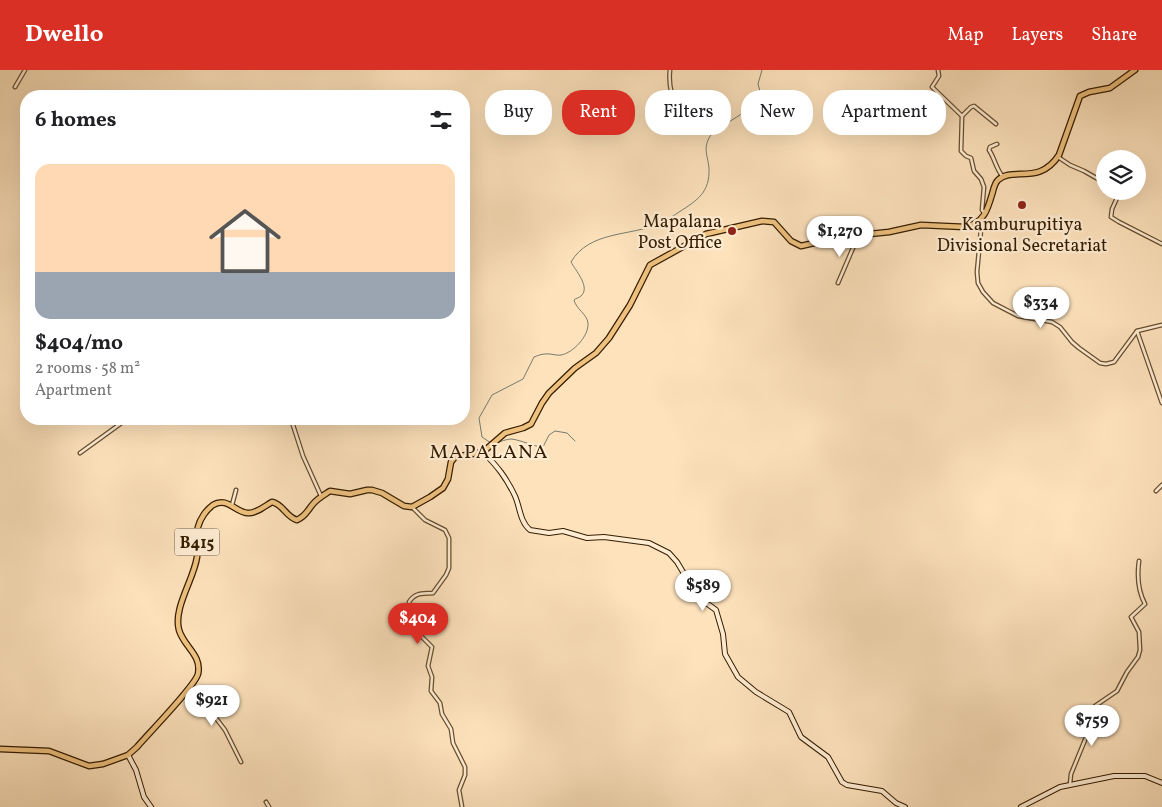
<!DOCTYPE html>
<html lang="en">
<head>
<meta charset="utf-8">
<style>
	body { margin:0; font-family:Vollkorn,serif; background:#f6f6f6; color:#202124; height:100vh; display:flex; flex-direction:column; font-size:19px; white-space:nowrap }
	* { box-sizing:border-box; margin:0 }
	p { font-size:16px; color:#757577 }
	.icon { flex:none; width:28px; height:28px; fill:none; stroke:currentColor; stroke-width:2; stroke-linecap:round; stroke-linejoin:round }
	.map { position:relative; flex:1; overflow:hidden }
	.panel { position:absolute; left:20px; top:20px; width:450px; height:335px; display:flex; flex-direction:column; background:#fff; border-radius:20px; box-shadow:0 5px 20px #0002 }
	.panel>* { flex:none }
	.guide { position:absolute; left:485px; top:20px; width:475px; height:45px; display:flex; gap:10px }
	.tools { position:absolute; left:1096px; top:80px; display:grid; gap:10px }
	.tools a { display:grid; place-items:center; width:50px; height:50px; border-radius:50%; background:#fff; box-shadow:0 5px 20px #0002; font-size:25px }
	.price { position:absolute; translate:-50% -42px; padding:0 11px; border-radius:18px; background:#fff; color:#222; font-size:16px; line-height:32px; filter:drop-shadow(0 1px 2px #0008) }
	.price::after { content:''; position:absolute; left:50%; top:30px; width:15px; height:11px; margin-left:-8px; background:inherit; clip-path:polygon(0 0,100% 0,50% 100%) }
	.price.on { background:#d93025; color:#fff }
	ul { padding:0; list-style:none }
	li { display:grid; align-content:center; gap:10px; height:265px; padding:0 15px }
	li span { display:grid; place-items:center; height:155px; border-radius:15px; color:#555 }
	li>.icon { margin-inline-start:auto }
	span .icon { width:90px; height:90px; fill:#fffc; stroke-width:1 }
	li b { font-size:21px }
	h2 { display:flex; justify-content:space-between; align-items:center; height:60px; padding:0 15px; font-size:21px }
	.pill { padding:0 18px; border-radius:20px; background:#fff; box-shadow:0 5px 20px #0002; font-size:18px; line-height:45px }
	.pill.on { background:#d93025; color:#fff }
	header { display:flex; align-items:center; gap:30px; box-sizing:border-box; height:70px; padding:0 25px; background:#d93025; color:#fff }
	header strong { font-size:24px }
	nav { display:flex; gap:28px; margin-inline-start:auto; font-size:18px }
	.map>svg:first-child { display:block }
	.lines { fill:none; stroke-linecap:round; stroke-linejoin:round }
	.stream { stroke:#767c6e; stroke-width:1 }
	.street-casing { stroke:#674e2f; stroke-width:5 }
	.secondary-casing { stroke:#351d00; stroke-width:6 }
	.primary-casing { stroke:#351d00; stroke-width:7 }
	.street { stroke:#feecd3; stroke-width:2.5 }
	.secondary { stroke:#feecd3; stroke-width:4 }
	.primary { stroke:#eec17e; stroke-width:4.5 }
	.poi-dot { fill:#8f2418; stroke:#feecd3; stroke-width:2 }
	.labels { text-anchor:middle; stroke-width:4.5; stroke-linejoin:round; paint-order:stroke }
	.shield { fill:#feecd3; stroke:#715b3f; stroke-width:1 }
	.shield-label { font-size:16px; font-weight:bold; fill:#351d00 }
	.poi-label { font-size:18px; fill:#351d00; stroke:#feecd3; text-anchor:end }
	.quarter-label { font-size:20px; letter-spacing:1px; fill:#351d00; stroke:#feecd3 }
</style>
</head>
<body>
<header>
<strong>Dwello</strong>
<nav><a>Map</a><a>Layers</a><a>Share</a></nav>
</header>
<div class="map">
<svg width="1162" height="737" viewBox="0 0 1162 737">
	<rect width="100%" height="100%" fill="#fde2bc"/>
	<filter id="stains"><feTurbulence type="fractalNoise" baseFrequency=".004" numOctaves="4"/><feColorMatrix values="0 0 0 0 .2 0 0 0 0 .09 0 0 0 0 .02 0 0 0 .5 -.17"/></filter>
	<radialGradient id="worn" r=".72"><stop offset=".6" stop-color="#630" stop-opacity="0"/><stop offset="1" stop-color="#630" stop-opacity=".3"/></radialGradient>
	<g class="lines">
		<g class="stream">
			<path d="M 491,373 L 482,367 L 479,348 L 492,325 L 523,309 L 534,287 C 537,286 541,284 545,284 C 550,283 556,286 561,285 C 573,283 589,266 588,253 C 587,244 576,239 574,230 C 576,228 579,228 581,226 C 591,217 575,200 571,192 C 589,161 630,166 659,154 C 666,151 673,146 679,142 C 698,130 710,122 709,98 C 708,87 703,79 709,68 C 715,58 723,56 732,50 C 744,43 753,35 761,25 L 758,14 L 762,0"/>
			<path d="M 495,373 C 501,372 506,369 511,369 C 522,370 534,377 543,377 L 549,365 L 555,361 L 567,363 L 575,371"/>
		</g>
		<defs>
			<g id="street">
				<path d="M 670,0 C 668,17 673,31 681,46 C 692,49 704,51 715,50 C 720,50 722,48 727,50"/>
				<polyline points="938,0 939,6 932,17 962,46 961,81 966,86 971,88 974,101 981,109 984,117 982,140 985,144"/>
				<polyline points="15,17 25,0"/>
				<polyline points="962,46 971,37 974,36 996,54"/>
				<path d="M 997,74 L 990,77 L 989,80 C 995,89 996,99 1003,107"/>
				<polyline points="1058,87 1070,95 1084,101 1105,113"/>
				<polyline points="1115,121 1117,128 1112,139 1111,147 1119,152 1162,174"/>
				<polyline points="464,127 465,147 464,156"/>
				<polyline points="982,149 977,202 978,213 983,222 993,233 1018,246 1052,252 1060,257 1072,272 1079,278 1100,293 1106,294 1114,292 1137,261 1162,255"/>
				<polyline points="838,213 853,178 855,167"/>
				<polyline points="1137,261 1162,333"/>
				<polyline points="291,349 303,386 321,426"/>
				<polyline points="80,383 127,349"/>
				<polyline points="1156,421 1162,415"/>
				<polyline points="232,435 236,420"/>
				<path d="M 412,437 L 425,450 L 445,460 L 449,468 L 449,498 L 446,505 L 433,523 C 423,524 415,522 409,532 L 413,552 L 422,567 L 432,577 L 428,596 L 432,607 L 431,621 L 440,633 L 442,644 L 451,659 L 453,673 L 465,697 L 465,705 L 459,720 L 462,737"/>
				<polyline points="189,619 212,643 225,660 241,692"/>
				<path d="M 1070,714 L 1071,704 L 1087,665 L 1095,636 L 1117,621 L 1127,602 L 1138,587 L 1140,580 L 1139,562 L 1131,547 L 1145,534 C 1138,521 1137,506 1139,491"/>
				<polyline points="266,732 269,737"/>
			</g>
			<g id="secondary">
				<path d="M 483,382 C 497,396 506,407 515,426 C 520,437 520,452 530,460 L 549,463 L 563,461 L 587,468 L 604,467 L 649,473 L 669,483 L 677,492 L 683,502 L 691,525 L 709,535 L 716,540 L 723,564 L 725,584 L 738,607 L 756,622 L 789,642 L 801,667 L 828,687 L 842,712 L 847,715 L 882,721 L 896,733 L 905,737"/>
				<polyline points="128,685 136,700 144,727 151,737"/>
				<polyline points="1021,737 1060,717 1114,706 1145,706 1162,713"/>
			</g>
			<path id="primary" d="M 0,679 L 49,681 L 89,696 L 103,694 L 128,685 L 137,677 C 148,664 195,616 198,604 C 202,585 184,577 179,560 C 173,538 194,509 197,487 C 198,477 196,466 198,457 C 200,449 206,440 213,435 C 227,426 236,443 248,443 C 256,444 266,435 272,432 C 283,434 286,447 297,450 C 306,446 307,441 313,434 C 318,428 324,425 330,421 L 350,424 L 367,420 L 372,420 L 382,423 L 404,436 L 412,437 L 430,427 L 443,418 L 448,409 L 451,392 L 455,387 L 483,382 L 505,363 L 523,358 L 531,354 L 542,333 L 549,323 L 575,298 L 596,283 L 609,268 L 630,235 L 650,195 L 706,164 L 762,151 L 774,152 L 791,171 L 801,176 L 840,167 L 889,162 L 921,155 L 965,157 C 985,153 988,138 993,121 C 994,117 995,113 998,110 C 1013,96 1039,116 1059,85 L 1080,26 L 1089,22 L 1110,18 L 1135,0"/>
		</defs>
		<use href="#street" class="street-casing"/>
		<use href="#secondary" class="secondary-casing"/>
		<use href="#primary" class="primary-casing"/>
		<use href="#street" class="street"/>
		<use href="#secondary" class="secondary"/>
		<use href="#primary" class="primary"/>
	</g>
	<g class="poi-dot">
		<circle cx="1022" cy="135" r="5"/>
		<circle cx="732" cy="161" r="5"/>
	</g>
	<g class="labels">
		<rect class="shield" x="174.5" y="458.5" width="45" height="27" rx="4"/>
		<g class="shield-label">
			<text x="197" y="478">B415</text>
		</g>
		<g class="poi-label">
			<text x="722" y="157">Mapalana<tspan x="722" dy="21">Post Office</tspan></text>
			<text x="1022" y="160" text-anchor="middle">Kamburupitiya<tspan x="1022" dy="21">Divisional Secretariat</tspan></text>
		</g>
		<g class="quarter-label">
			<text x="489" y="388">MAPALANA</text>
		</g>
	</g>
	<rect width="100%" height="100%" filter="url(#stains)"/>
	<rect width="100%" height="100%" fill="url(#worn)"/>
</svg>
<div class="tools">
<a><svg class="icon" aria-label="layers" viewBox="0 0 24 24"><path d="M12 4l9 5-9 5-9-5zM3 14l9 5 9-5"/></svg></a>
</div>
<b class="price" style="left:840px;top:188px">$1,270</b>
<b class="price" style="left:1041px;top:259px">$334</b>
<b class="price" style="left:703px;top:542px">$589</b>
<b class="price on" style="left:418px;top:575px">$404</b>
<b class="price" style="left:212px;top:657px">$921</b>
<b class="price" style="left:1092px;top:677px">$759</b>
<div class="guide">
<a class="pill">Buy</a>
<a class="pill on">Rent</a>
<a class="pill">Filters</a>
<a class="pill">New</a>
<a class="pill">Apartment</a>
</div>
<section class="panel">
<h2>6 homes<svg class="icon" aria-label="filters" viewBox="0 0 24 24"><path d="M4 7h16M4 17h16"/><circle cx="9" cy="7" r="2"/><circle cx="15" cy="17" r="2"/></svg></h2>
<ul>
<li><span style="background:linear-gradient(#ffd9b3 70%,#9aa5b1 0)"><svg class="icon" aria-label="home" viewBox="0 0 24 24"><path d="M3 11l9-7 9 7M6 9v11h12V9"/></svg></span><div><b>$404/mo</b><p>2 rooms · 58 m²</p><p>Apartment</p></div></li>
</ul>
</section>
</div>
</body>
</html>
